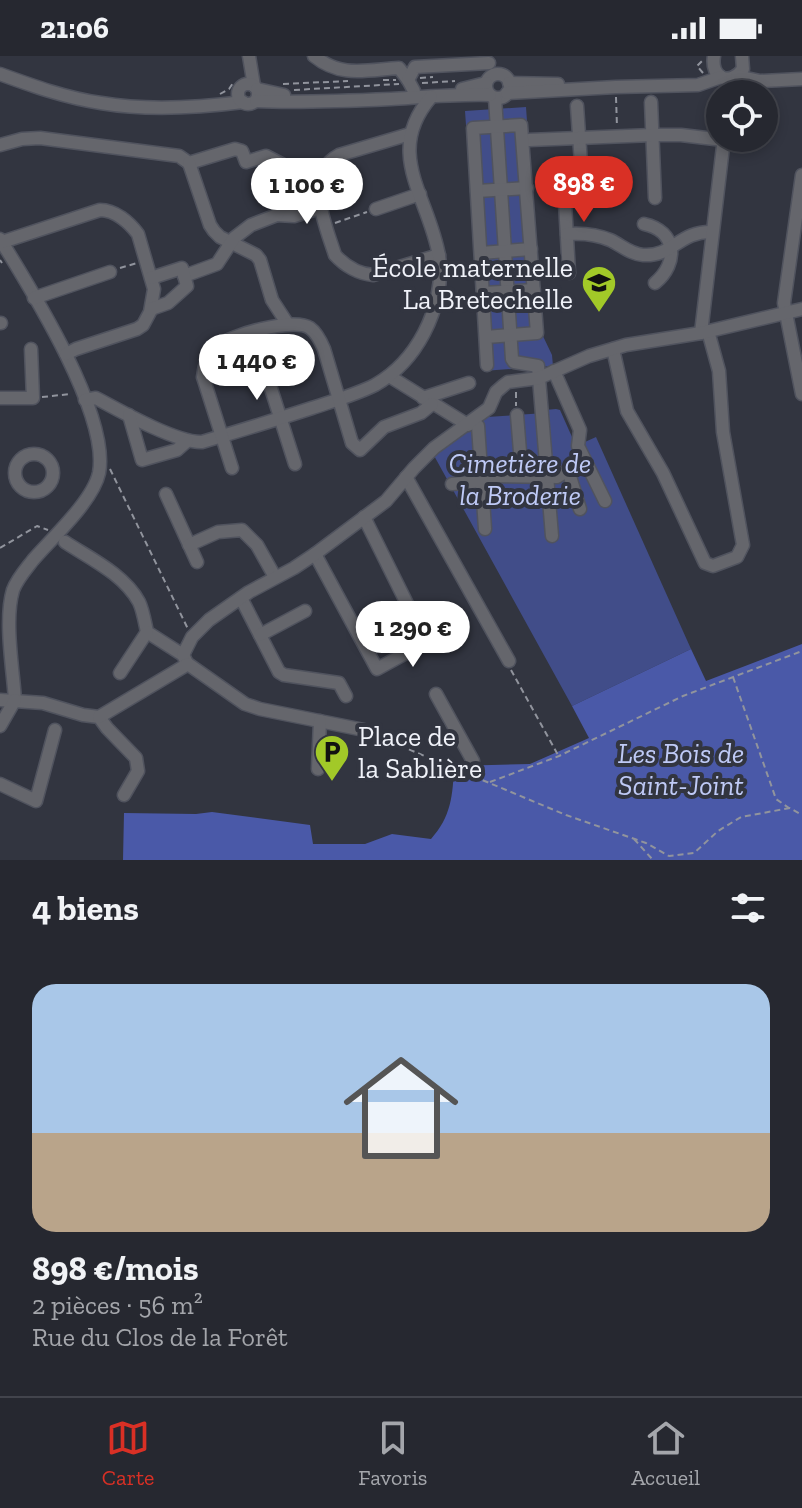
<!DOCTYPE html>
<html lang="fr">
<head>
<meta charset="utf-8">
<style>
	body { margin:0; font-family:"Zilla Slab",serif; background:#2e3038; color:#f1f3f6; height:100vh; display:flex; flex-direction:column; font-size:30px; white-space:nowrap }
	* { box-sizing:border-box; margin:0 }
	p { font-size:26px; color:#a4a6ab }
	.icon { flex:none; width:44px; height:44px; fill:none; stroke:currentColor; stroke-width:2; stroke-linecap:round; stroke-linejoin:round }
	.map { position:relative; height:804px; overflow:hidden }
	.sheet { display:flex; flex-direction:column; background:#262830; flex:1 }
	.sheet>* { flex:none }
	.controls { position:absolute; left:706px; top:24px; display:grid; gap:16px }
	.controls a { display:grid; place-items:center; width:72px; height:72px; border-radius:50%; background:#262830; box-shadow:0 4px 12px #0003,0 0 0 2px #42444c; font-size:40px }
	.price { position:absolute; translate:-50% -68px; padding:0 18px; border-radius:28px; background:#fff; color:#222; font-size:26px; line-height:52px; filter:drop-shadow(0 2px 4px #0008) }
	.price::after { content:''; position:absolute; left:50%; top:48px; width:24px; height:18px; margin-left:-12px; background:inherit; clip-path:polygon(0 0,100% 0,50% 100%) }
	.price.current { background:#d93025; color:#fff }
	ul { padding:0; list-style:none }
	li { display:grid; align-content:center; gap:16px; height:424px; padding:0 32px }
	li span { display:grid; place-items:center; height:248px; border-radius:24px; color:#555 }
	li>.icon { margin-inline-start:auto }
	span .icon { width:144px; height:144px; fill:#fffc; stroke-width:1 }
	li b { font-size:34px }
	h2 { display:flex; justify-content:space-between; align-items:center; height:96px; padding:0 32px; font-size:34px }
	.status { display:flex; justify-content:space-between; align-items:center; height:56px; padding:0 40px; background:#262830; direction:ltr }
	.status svg { height:22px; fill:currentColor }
	.menu { display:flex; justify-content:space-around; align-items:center; height:112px; border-top:2px solid #42444c; background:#262830; font-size:22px; color:#a4a6ab }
	.menu a { display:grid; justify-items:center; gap:4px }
	.menu .current { color:#d93025 }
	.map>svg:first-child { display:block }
	.green { fill:#414d89 }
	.forest { fill:#4a59a8 }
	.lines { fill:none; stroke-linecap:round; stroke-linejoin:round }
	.minor-casing { stroke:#50535e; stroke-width:15 }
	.path { stroke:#91949d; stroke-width:2; stroke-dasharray:6 4; stroke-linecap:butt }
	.minor { stroke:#65666c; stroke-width:12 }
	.labels { text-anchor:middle; stroke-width:8; stroke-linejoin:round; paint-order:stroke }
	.poi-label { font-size:28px; fill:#f0f2f9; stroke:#323540; text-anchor:end }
	.park-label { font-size:28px; font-style:italic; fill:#bfcaf6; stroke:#323540 }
</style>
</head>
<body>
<div class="status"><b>21:06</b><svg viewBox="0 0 49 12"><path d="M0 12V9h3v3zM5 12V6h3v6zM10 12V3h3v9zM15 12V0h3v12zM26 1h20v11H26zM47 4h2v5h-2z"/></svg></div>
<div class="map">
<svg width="802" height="804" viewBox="0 0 802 804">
	<rect width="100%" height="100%" fill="#323540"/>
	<g class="green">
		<polygon points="526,51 542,278 552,299 553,310 483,315 465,55"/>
		<polygon points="556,353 560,354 576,390 596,381 691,593 572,650 432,396 487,361 545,357 545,354"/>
	</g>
	<path class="forest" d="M 802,588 L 802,804 L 123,804 L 124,757 L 196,758 L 212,756 L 310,769 L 313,788 L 365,788 L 392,778 L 431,783 C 451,761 453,739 454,710 L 530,708 L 589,682 L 572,650 L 691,593 L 706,625 Z"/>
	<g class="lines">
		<defs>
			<g id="minor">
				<polyline points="249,0 254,30"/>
				<path d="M 314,0 C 341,22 366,14 399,12 L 408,24"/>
				<path d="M 714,0 C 710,22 730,31 743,13 L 742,0"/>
				<path d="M 0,18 C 33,30 66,42 101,47 C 148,55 196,52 243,46"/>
				<circle cx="498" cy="30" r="12"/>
				<polyline points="737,20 760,25 802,23"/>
				<polyline points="509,27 558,28"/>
				<circle cx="248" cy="38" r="10"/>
				<polyline points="257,33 284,39"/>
				<polyline points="462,33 486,27"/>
				<polyline points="414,35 408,24 415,11 489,7"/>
				<polyline points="507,37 616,31 698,29 721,21"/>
				<polyline points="495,42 512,303 514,306 538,310 552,480"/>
				<path d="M 256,45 C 301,47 346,45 391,43 C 424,41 457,38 490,39"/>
				<polyline points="651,46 655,142"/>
				<polyline points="577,50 583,137"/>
				<path d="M 410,78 L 339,99 C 302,119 326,170 335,199 C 345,210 359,218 373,219 L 439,199"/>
				<polyline points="529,84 653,79 681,79 723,84"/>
				<polyline points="0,89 22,83 40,82 179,100 189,107 235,93 242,95 246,106 266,100 320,128"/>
				<polyline points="189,107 210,169 214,175 220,181 256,199 260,204 272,244 287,267"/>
				<polyline points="802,119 784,247 802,338"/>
				<polyline points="558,123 559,141 565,147 569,217"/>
				<polyline points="477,135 527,132"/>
				<polyline points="376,153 420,138"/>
				<polyline points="277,159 294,160 320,152"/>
				<path d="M 644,168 C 677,175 679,207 655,227"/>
				<path d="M 567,178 C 581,177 596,178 610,184 C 621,189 630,198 643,199 C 673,201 679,175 712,176"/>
				<path d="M 0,183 C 31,233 110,359 99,417 C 93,445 52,482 33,504 C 26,513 17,523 13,534 C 4,564 13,613 15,644"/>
				<path d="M 2,186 L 100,154 C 115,154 129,166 138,178 L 154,233 L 150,256 L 143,269 L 137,273 L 76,293 L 66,298"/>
				<polyline points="481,197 531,193"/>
				<polyline points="184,220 217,208 234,182 251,169 277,159 284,144 305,120"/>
				<polyline points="483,237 534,234"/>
				<polyline points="34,242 110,216"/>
				<polyline points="151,253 168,247 187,230 182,212 151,222"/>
				<polyline points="0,267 1,267"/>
				<polyline points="701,277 724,82"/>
				<polyline points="486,281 537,277 521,69 473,72 487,309"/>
				<polyline points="613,293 627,355 663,417 705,507 713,510 737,501 743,489 723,376 719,315 708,275"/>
				<polyline points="554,315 580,374 578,390 605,445"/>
				<polyline points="267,320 295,408"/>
				<polyline points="389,320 468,369"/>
				<polyline points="0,342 33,342 31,293"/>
				<polyline points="423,342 469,327"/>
				<path d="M 85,344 L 96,342 C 120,355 177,387 202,386 C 239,375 275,364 312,352 C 333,345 355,339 375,329 C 396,317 413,298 424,277 C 436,254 443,226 439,200 C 429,141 383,97 431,41"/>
				<polyline points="129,359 142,404 177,394 187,385"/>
				<polyline points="517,359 522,420"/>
				<polyline points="478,370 485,473"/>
				<circle cx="34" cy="417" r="19"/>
				<path d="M 232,412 L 203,321 C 204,309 207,300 215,292 C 228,279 294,261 310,272 C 317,277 321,286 324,293 L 352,387 L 360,394 L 384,371 L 421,357 L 432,348"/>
				<polyline points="482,420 557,421 568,414 580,453"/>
				<polyline points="406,421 509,605"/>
				<polyline points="452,428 482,425"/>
				<polyline points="166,438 197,506"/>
				<path d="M 65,486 C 89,502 124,518 139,546 C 143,554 145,567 147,576 L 183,599 L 186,605"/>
				<polyline points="189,489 218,476 242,474 257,489 275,521"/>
				<polyline points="315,498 377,613 426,586 364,461"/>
				<polyline points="241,542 279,616 284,619 339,627 346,640"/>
				<polyline points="260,579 305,555"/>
				<polyline points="183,599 192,581 209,564 249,536 294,512 315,498 386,445 414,412 434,392 489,352 496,336 504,329 508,326 539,322 589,300 626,289 701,277 802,253"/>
				<polyline points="120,617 147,576"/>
				<polyline points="436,638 473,705"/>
				<polyline points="0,644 43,647 83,659 99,661 107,672 136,702 138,715 124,739"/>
				<polyline points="99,661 188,608 245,648 260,653 364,674"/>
				<polyline points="0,670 15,644"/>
				<polyline points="318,713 320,665"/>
				<polyline points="0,728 36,745 55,674"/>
			</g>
		</defs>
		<use href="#minor" class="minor-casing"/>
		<g class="path">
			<polyline points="703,17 697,10 703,4"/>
			<polyline points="420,22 433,21"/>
			<polyline points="383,24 396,24"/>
			<polyline points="422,27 455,25"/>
			<polyline points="283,28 348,25"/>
			<polyline points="294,34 399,28"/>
			<polyline points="220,38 229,33 233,27"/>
			<polyline points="616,41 617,71"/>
			<polyline points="335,167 367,156"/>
			<polyline points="0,204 2,207"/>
			<polyline points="120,212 137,207"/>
			<polyline points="257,285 264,309"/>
			<polyline points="516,336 516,350"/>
			<polyline points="42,341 71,338"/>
			<polyline points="110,413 188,573"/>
			<polyline points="0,492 37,470 48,474"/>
			<polyline points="511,614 558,699"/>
			<polyline points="733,621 776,743 789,752"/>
			<polyline points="372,678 566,759 646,787 669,800 694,797 718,775 741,761 790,752 802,759"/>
			<polyline points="490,726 559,700 683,640 802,595"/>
			<polyline points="634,783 653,804"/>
		</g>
		<use href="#minor" class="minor"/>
	</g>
	<defs>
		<symbol id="school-pin" viewBox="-11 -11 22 30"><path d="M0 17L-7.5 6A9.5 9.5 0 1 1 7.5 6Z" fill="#a2c928" stroke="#323540"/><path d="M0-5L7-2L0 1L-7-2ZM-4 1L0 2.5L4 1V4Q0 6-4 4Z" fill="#111"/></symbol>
		<symbol id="parking-pin" viewBox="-11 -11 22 30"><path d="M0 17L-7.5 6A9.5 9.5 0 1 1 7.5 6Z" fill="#a2c928" stroke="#323540"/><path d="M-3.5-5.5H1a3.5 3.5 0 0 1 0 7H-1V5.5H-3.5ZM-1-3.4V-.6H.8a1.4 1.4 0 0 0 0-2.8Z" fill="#111"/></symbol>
	</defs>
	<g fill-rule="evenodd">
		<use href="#school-pin" x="579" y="207" width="40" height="54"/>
		<use href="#parking-pin" x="312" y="676" width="40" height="54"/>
	</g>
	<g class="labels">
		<g class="poi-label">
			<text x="573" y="221">École maternelle<tspan x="573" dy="32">La Bretechelle</tspan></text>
			<text x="358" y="690" text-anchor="start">Place de<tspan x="358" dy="32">la Sablière</tspan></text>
		</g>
		<g class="park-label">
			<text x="520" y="417">Cimetière de<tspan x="520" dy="32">la Broderie</tspan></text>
			<text x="681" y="707">Les Bois de<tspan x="681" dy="32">Saint-Joint</tspan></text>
		</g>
	</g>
</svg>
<div class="controls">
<a><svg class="icon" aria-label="locate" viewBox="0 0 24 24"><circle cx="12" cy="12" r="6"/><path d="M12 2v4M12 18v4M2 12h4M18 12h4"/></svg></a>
</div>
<b class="price current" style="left:584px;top:168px">898 €</b>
<b class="price" style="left:307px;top:170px">1 100 €</b>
<b class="price" style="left:257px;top:346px">1 440 €</b>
<b class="price" style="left:413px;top:613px">1 290 €</b>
</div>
<section class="sheet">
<h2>4 biens<svg class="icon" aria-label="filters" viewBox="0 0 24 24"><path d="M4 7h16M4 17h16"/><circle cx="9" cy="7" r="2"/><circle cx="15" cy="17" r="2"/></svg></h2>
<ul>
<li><span style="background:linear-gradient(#a9c7e8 60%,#b9a48a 0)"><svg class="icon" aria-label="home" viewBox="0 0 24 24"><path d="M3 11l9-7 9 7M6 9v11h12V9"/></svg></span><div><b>898 €/mois</b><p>2 pièces · 56 m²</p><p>Rue du Clos de la Forêt</p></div></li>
</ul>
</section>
<nav class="menu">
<a class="current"><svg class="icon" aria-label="map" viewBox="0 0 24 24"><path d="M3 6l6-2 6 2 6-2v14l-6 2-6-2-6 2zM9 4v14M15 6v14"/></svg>Carte</a>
<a><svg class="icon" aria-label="saved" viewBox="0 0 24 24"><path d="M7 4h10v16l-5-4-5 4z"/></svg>Favoris</a>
<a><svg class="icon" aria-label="home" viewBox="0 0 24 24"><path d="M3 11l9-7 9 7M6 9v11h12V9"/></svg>Accueil</a>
</nav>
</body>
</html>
